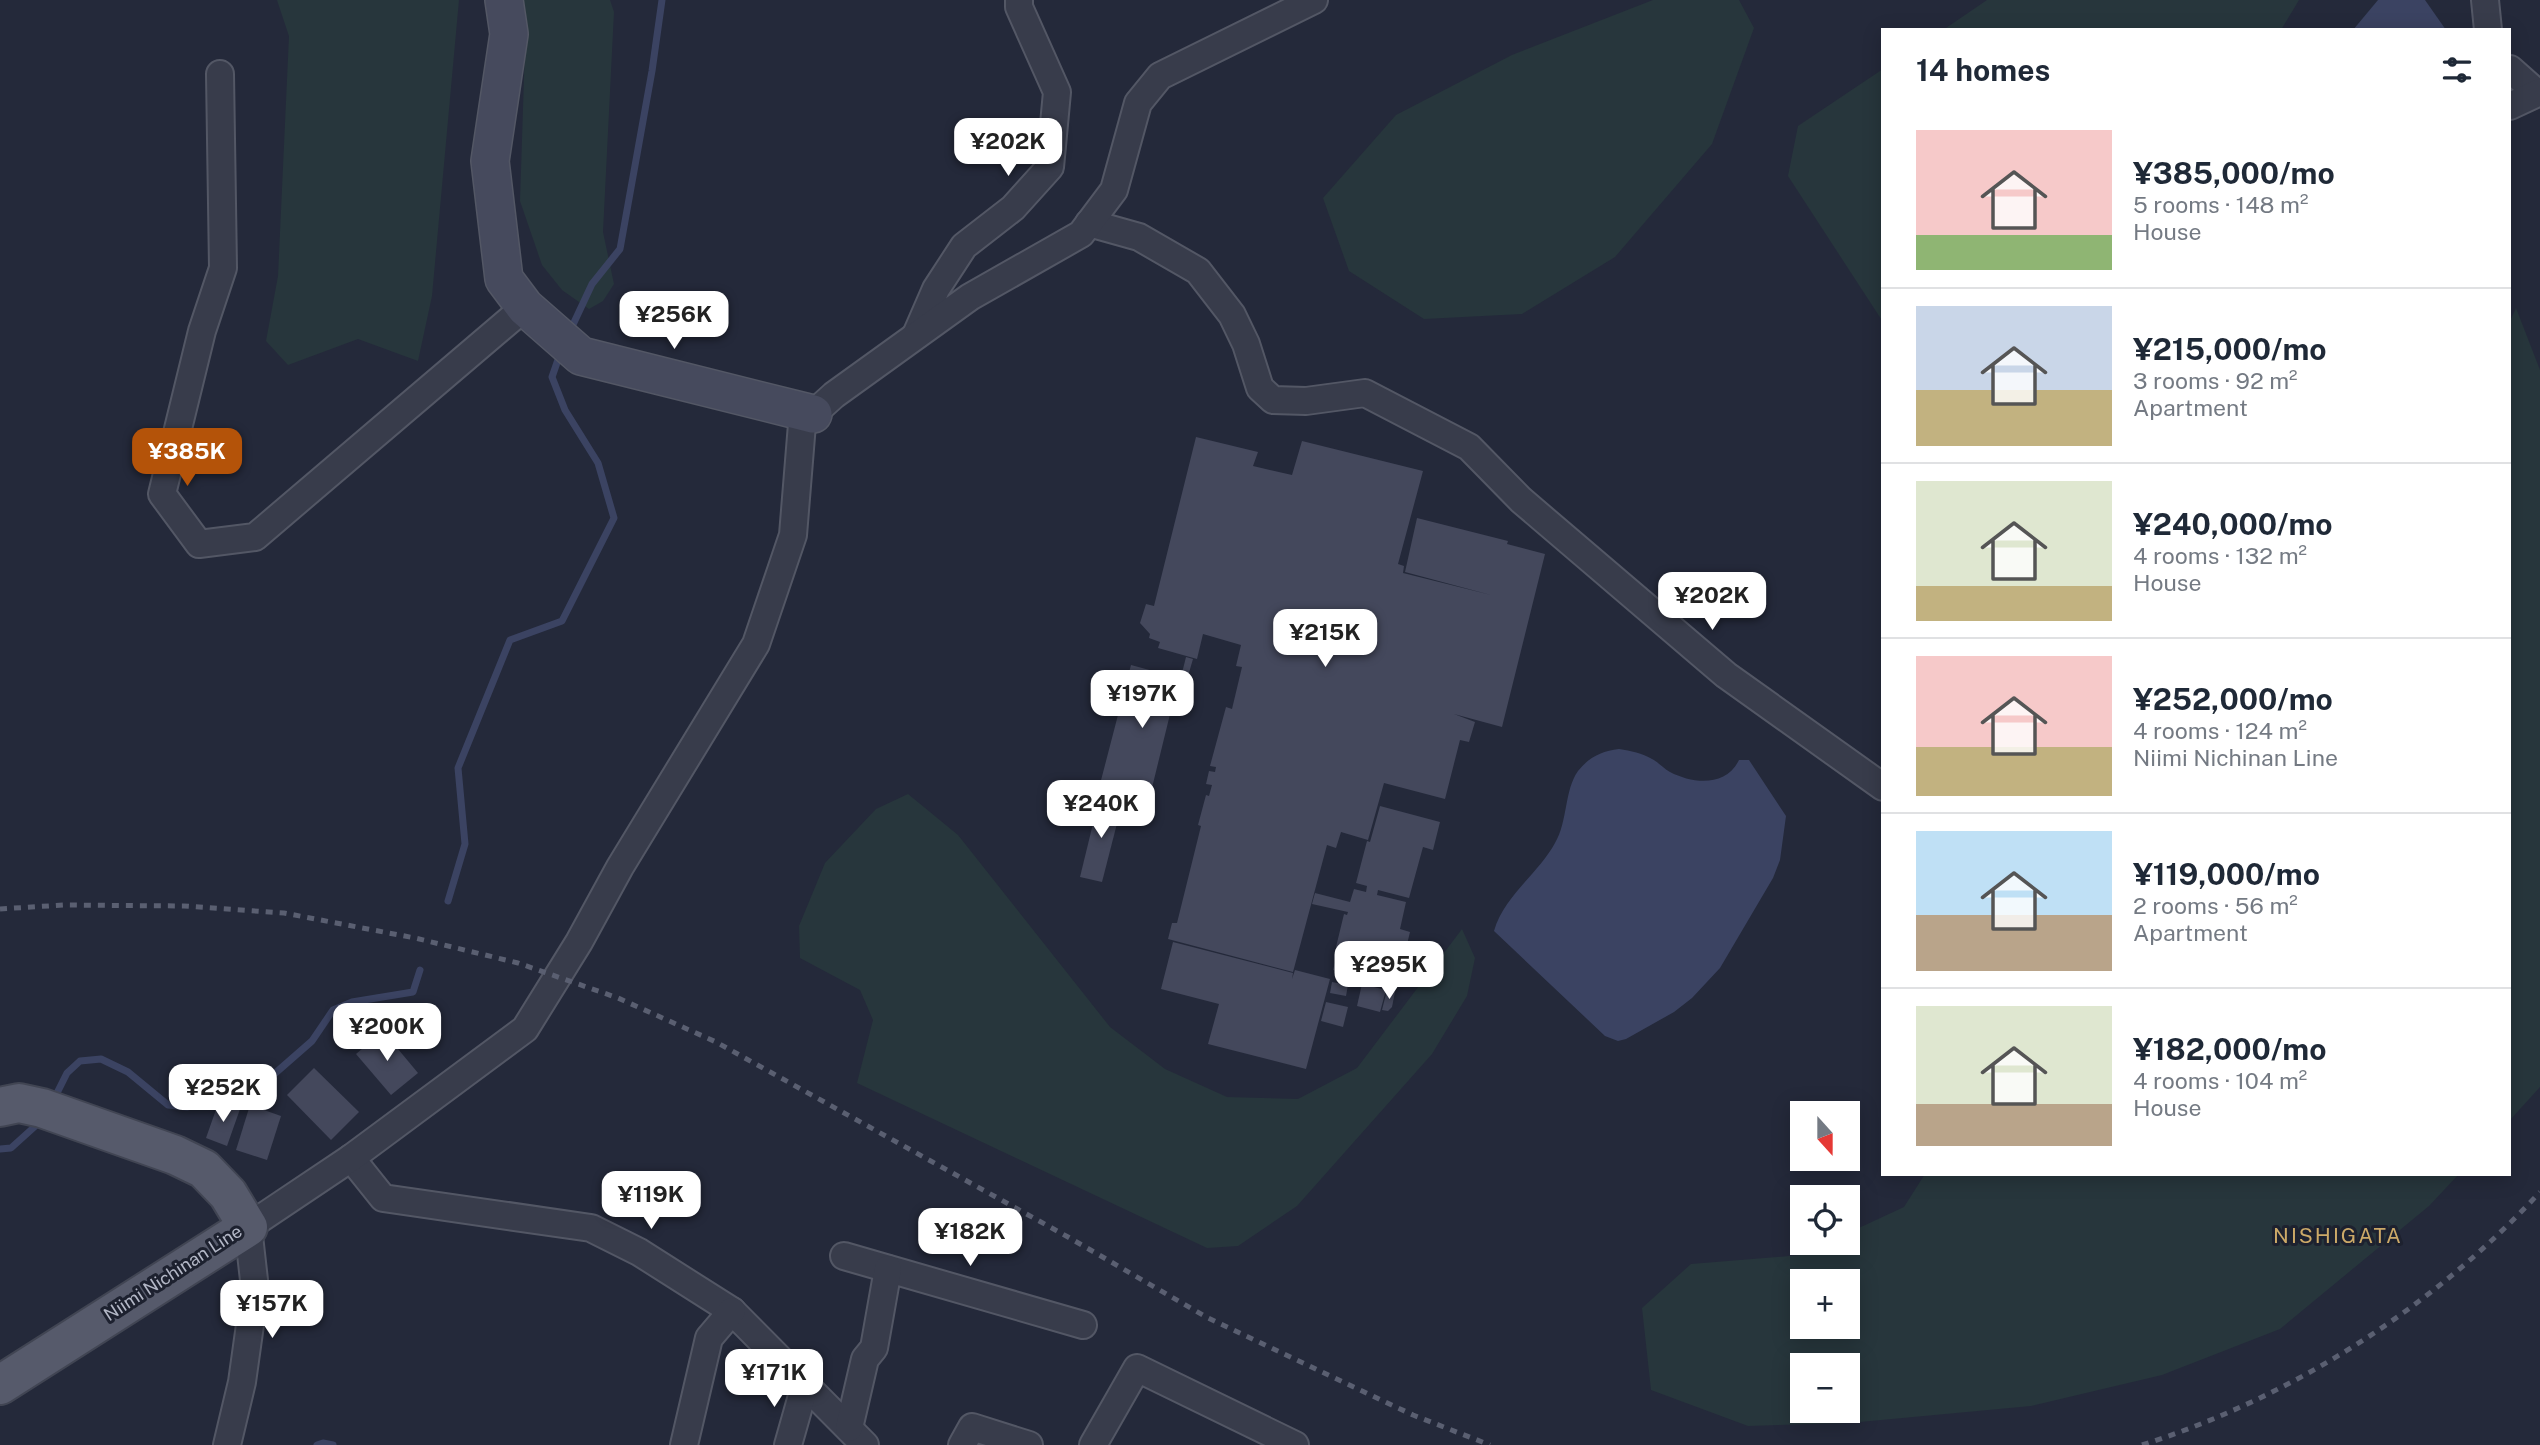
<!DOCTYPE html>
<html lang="en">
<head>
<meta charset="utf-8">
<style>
	body { margin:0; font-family:"Public Sans",sans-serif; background:#f6f6f7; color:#1f2937; height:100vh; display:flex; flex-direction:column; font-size:26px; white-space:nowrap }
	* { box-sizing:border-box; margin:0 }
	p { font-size:23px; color:#747a83 }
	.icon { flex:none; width:38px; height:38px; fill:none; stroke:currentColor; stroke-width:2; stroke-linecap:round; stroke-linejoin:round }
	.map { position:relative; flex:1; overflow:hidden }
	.drawer { position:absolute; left:1881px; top:28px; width:630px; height:1148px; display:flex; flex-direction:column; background:#fff; border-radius:0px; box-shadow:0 4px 18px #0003 }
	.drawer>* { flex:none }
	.needle { width:46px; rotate:159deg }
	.tools { position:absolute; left:1790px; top:1101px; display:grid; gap:14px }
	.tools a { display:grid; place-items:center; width:70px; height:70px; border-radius:0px; background:#fff; box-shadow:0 4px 18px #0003; font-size:35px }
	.price { position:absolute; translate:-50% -60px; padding:0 16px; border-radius:14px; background:#fff; color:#222; font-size:23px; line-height:46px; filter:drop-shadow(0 2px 4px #0008) }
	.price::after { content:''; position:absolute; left:50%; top:42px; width:21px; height:16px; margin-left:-10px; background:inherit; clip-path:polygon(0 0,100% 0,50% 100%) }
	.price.on { background:#b45309; color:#fff }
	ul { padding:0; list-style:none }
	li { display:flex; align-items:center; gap:21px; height:175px; padding:0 35px }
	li+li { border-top:2px solid #e0e1e3 }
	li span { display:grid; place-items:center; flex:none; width:196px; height:140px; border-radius:0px; color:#555 }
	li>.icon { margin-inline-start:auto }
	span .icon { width:84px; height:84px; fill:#fffc; stroke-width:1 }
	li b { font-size:30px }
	h2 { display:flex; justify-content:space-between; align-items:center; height:84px; padding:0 35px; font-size:30px }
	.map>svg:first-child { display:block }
	.green { fill:#27363c; fill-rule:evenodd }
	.water { fill:#3b4362 }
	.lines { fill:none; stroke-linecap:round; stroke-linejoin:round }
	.stream { stroke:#3b4362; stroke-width:7 }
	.building { fill:#44485c }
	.street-casing { stroke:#535765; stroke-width:30 }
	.secondary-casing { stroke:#535765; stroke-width:40 }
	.primary-casing { stroke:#414553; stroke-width:42 }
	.street { stroke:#383c4b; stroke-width:26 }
	.secondary { stroke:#464a5d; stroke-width:37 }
	.primary { stroke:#565a6b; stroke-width:38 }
	.rail { stroke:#5a5f71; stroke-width:5; stroke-dasharray:7 7; stroke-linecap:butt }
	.labels { text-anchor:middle; stroke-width:6; stroke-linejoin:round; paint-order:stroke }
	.street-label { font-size:18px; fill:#b3b7c6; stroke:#1d212f }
	.quarter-label { font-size:21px; letter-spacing:2px; fill:#cca968; stroke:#1d212f }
</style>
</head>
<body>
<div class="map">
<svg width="2540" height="1445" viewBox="0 0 2540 1445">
	<rect width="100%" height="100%" fill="#24293a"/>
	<g class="green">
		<polygon points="277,0 459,0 432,296 418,361 358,339 288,365 266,341 278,276 289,36"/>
		<polygon points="523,0 610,0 614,12 603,232 614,284 603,301 589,309 562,290 542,265 520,201 526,15"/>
		<polygon points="1653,0 1739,0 1754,28 1712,144 1615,257 1522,314 1424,319 1349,271 1323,198 1396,115 1512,55"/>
		<polygon points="1987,0 2299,0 2281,30 1943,30"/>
		<polygon points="1883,69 1883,322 1788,176 1798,126"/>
		<polygon points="2516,308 2540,370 2540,1087 2510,1120 2510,321"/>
		<polygon points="908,794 958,835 1110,1027 1165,1069 1227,1097 1298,1099 1357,1068 1462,929 1475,958 1467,996 1432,1054 1297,1206 1238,1246 1207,1248 857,1083 873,1020 860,990 800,958 799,926 825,863 876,809"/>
		<path d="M 1925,1174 L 2459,1174 L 2429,1206 L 2280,1329 L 2162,1375 L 2031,1406 L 1849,1423 L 1748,1426 L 1651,1390 L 1642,1308 L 1691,1264 L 1801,1255 L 1827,1243 L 1848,1242 L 1848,1233 L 1904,1207 ZM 1848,1281 L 1848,1326 L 1802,1326 L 1802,1281 ZM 1848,1365 L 1848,1410 L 1802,1410 L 1802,1365 Z"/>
	</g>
	<g class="water">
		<polygon points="2378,0 2425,0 2446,30 2353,30"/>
		<path d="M 1619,749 C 1631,751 1642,753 1652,759 C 1658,762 1663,768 1670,772 C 1693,784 1726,787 1739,760 L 1749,760 L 1786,816 L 1780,860 L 1773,878 L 1720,968 L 1692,998 L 1674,1012 L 1626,1039 L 1618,1041 L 1605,1036 L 1494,931 C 1504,896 1538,874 1555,843 C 1568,821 1564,791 1578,771 C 1589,757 1602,751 1619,749 Z"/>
	</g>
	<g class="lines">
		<g class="stream">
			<polyline points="570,331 592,284 620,249 652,71 662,0"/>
			<polyline points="448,901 465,844 458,768 510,640 562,621 614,518 598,463 565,410 552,377 561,351"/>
			<polyline points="53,1101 67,1073 80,1061 101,1059 128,1072 168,1105 187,1107 228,1097 264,1083 312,1041 333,1010 352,1002 413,992 420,970"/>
			<polyline points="0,1149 11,1148 42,1120"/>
			<polyline points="317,1445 323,1443 333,1445"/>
		</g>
	</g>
	<g class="building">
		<polygon points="1196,437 1258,452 1253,466 1292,475 1302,441 1423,471 1398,564 1404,566 1403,573 1491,595 1405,572 1417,518 1508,541 1507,544 1545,554 1502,727 1454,714 1475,722 1469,742 1460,740 1445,799 1384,783 1368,840 1341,832 1336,848 1327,845 1293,972 1168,939 1172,923 1177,923 1201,826 1198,825 1206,795 1209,796 1212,785 1206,784 1209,771 1215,772 1216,767 1210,766 1226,707 1232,709 1242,667 1236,666 1241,645 1203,634 1197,659 1158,648 1160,642 1149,638 1150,634 1140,623 1146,604 1154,606"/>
		<polygon points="1186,657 1193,659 1186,683 1189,684 1184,705 1173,702 1149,800 1099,788 1131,665 1179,678 1180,681"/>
		<polygon points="1099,799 1122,804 1102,882 1080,877"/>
		<polygon points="1380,806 1440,822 1433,850 1423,847 1409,898 1378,890 1377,895 1406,902 1400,929 1410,932 1398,982 1388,980 1387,983 1333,970 1339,948 1336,947 1344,914 1347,915 1348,912 1312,904 1315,893 1350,902 1354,889 1366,892 1367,886 1356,883 1367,841 1370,842"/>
		<polygon points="1173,942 1293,973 1292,979 1295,970 1330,979 1306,1069 1208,1044 1219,1004 1161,989"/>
		<polygon points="1332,982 1348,985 1346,996 1330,993"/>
		<polygon points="1362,984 1386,990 1380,1012 1357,1006"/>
		<polygon points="1387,990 1395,992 1392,1007 1388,1011 1382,1010"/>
		<polygon points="1326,1002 1348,1007 1343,1027 1321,1021"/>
		<polygon points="383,1031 418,1073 391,1095 356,1054"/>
		<polygon points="314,1068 359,1112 331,1140 287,1095"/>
		<polygon points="219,1101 240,1109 227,1146 206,1138"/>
		<polygon points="250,1105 281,1116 267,1160 236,1150"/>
	</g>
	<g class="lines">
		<defs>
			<g id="street">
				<polyline points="2485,0 2488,30"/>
				<polyline points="2510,69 2537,93"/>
				<polyline points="220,74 223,268 202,331 162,494 199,544 255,537 525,307"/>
				<polyline points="2510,106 2540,92"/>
				<polyline points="1089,223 1139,237 1198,271 1232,315 1246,344 1260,388 1273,400 1306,401 1365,393 1469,447 1521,500 1726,675 1883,787"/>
				<polyline points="916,335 936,289 964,246 1013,208 1050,167 1057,92 1019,7 1019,0"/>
				<polyline points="351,1158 383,1198 591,1228 639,1252 732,1311 865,1445"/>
				<polyline points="844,1256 1083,1325"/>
				<polyline points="849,1428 865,1359 874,1348 888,1269"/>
				<polyline points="227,1445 242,1382 255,1289 248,1227 351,1158 525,1029 579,942 620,867 756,644 793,535 802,424 834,395 970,297 1081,234 1114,190 1138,103 1160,76 1314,0"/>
				<polyline points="684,1445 709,1338 732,1311"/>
				<polyline points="788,1445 805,1385"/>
				<polyline points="962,1445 972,1427 1029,1445"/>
				<polyline points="1093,1445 1137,1368 1295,1445"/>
			</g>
			<polyline id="secondary" points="504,0 509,34 490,161 504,279 525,307 581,356 813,414"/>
			<polyline id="primary" points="0,1107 19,1103 42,1108 175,1155 204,1169 228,1194 248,1227 0,1385"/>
		</defs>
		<use href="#street" class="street-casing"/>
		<use href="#secondary" class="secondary-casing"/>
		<use href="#primary" class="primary-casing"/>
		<use href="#street" class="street"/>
		<use href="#secondary" class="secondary"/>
		<use href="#primary" class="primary"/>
		<g class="rail">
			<polyline points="0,909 63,905 184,906 284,913 415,938 518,963 618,998 716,1042 1068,1237 1208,1318 1413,1415 1490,1445"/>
			<path d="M 2142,1445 C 2292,1397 2433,1308 2540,1192"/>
		</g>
	</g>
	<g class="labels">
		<g class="street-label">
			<text transform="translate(173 1273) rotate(-33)" y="6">Niimi Nichinan Line</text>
		</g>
		<g class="quarter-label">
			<text x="2338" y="1243">NISHIGATA</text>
		</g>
	</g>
</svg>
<div class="tools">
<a><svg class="needle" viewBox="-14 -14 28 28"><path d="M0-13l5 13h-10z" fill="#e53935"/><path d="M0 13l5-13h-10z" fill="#747a83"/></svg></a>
<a><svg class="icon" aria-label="locate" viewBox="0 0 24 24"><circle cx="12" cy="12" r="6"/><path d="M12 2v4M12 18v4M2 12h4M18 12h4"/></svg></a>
<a>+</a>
<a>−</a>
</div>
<b class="price" style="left:1008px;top:178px">¥202K</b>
<b class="price" style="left:674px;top:351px">¥256K</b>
<b class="price on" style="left:187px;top:488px">¥385K</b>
<b class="price" style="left:1712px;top:632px">¥202K</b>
<b class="price" style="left:1325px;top:669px">¥215K</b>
<b class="price" style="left:1142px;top:730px">¥197K</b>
<b class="price" style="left:1101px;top:840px">¥240K</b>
<b class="price" style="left:1389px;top:1001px">¥295K</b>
<b class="price" style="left:387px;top:1063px">¥200K</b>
<b class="price" style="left:223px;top:1124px">¥252K</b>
<b class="price" style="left:651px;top:1231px">¥119K</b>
<b class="price" style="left:970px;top:1268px">¥182K</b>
<b class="price" style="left:272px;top:1340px">¥157K</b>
<b class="price" style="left:774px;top:1409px">¥171K</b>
<section class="drawer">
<h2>14 homes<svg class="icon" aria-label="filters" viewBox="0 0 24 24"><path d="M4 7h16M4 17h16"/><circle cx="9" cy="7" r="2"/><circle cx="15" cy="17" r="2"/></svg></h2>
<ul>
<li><span style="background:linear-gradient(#f6c9c9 75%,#8fb573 0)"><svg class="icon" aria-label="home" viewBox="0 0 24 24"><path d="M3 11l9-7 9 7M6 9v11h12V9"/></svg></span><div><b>¥385,000/mo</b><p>5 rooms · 148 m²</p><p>House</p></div></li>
<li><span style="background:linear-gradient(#c9d6e8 60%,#c2b280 0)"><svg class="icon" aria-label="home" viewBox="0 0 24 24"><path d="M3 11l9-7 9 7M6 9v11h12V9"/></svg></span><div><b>¥215,000/mo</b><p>3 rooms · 92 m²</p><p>Apartment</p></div></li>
<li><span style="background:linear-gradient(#dfe7d0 75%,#c2b280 0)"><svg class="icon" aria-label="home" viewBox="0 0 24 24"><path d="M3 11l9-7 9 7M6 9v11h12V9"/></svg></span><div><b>¥240,000/mo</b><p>4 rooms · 132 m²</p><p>House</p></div></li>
<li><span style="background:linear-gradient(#f6c9c9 65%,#c2b280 0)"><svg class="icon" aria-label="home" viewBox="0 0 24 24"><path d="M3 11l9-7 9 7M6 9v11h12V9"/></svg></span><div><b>¥252,000/mo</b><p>4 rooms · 124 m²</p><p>Niimi Nichinan Line</p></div></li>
<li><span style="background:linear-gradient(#bfe0f5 60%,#b9a48a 0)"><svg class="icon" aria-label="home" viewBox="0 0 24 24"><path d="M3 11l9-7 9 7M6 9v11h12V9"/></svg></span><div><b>¥119,000/mo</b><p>2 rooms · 56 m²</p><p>Apartment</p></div></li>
<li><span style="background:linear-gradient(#dfe7d0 70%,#b9a48a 0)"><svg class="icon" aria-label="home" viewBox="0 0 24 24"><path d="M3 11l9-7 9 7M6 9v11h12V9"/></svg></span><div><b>¥182,000/mo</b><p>4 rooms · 104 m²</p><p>House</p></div></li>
</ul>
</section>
</div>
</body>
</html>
